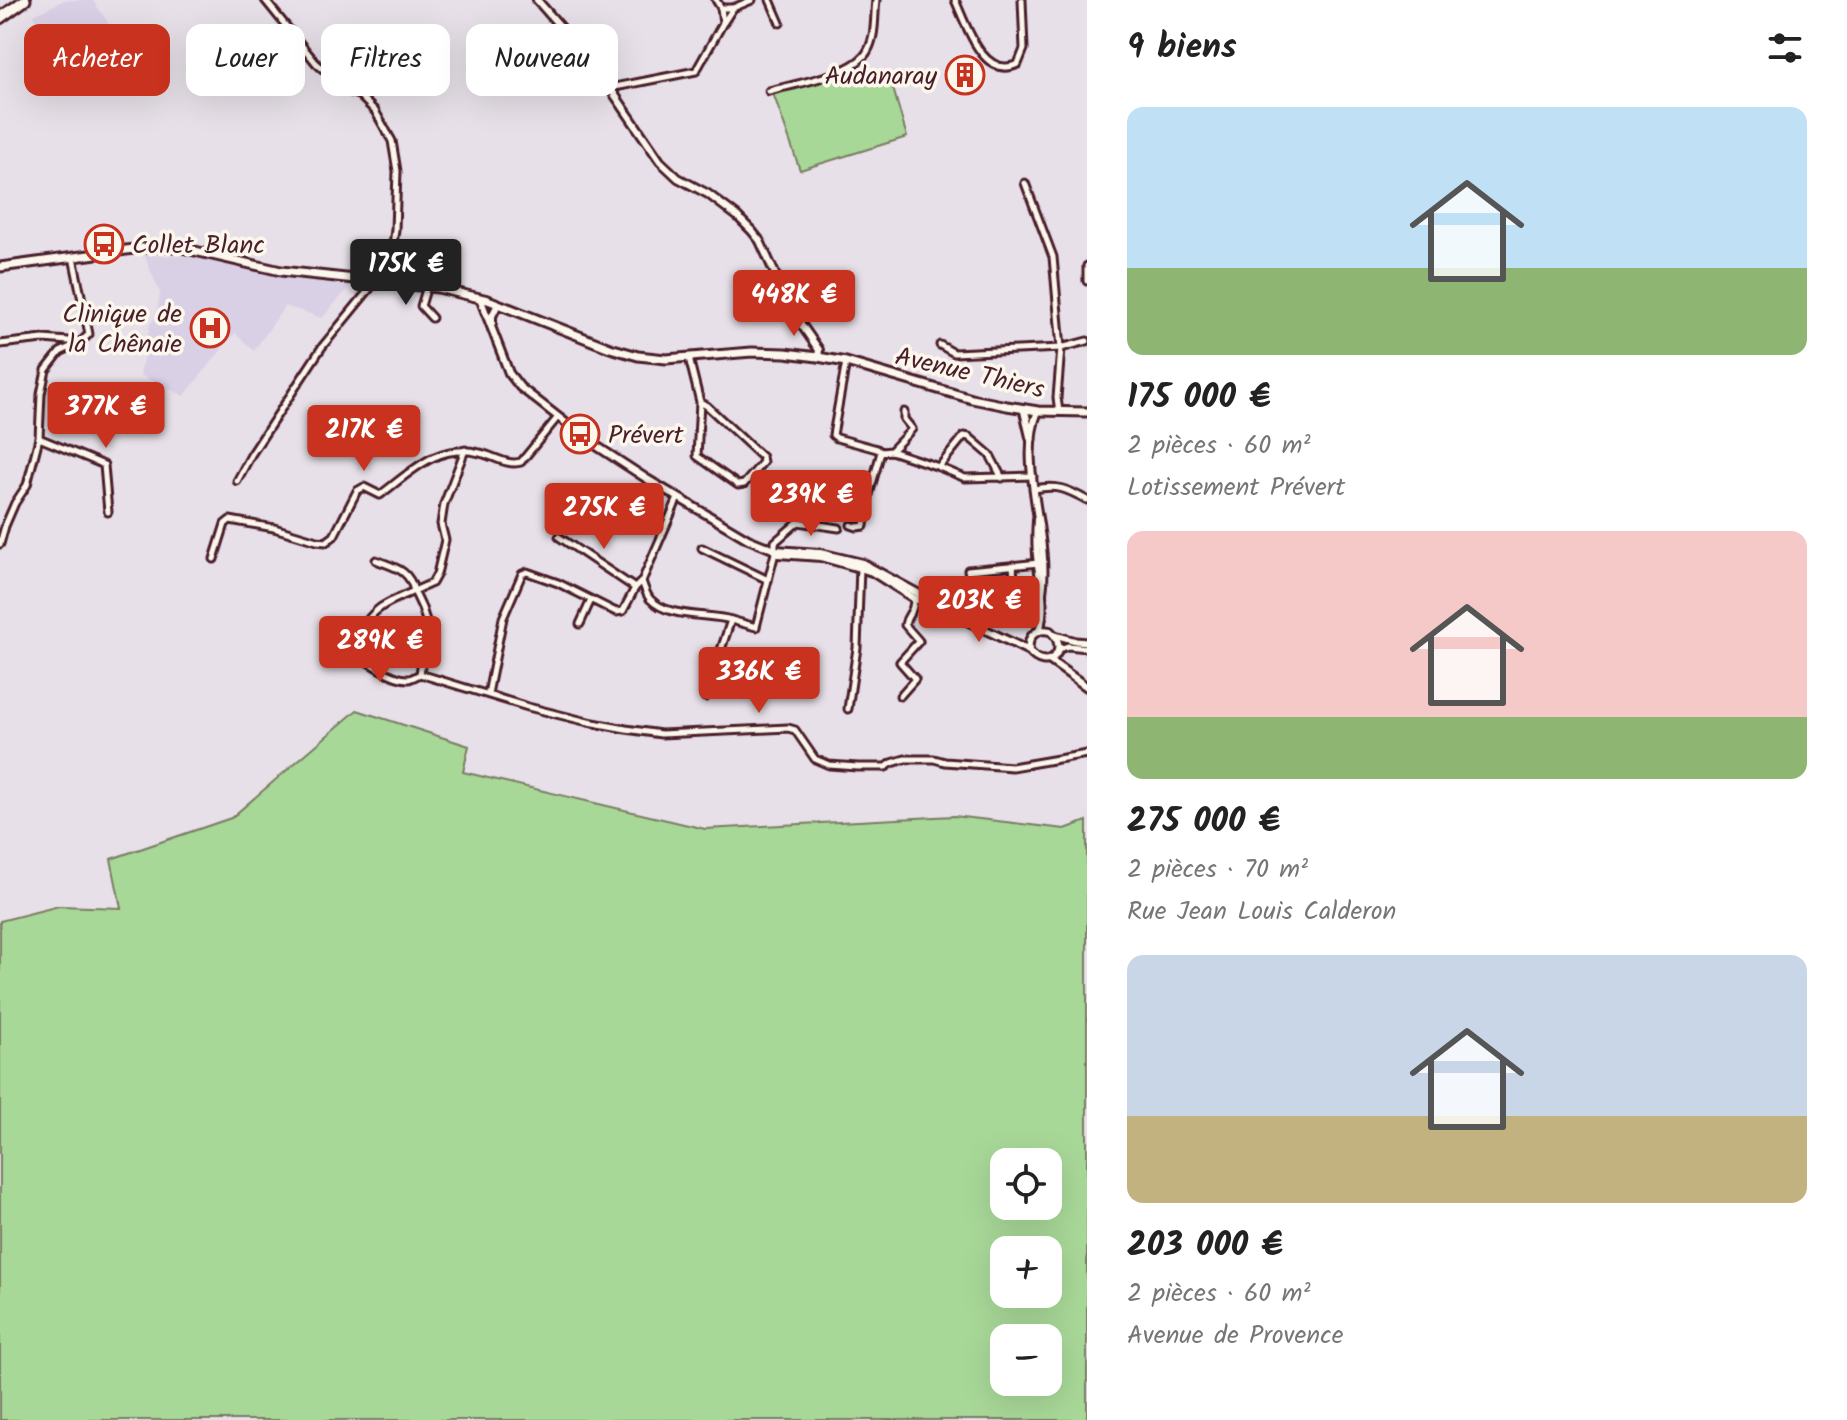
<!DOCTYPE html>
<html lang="fr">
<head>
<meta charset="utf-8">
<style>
	body { margin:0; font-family:Kalam,sans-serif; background:#f2f2f2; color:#222; height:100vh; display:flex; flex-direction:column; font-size:30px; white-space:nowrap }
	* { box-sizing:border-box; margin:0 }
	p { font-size:26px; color:#767676 }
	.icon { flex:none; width:44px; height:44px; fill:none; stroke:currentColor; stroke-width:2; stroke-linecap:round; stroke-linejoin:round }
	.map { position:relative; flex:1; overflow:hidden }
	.sheet { display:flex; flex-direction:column; background:#fff; width:760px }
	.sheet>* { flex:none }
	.hud { position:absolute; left:24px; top:24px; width:760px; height:72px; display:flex; gap:16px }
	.buttons { position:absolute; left:990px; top:1148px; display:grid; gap:16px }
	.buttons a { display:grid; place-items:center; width:72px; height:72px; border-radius:16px; background:#fff; box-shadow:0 8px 32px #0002; font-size:40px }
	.price { position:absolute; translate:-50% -68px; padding:0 18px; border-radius:8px; background:#c8321e; color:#fff; font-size:26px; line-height:52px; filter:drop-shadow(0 2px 4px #0008) }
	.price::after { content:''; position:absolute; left:50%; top:48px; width:24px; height:18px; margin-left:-12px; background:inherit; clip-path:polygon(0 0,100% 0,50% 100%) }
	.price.active { background:#222; color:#fff }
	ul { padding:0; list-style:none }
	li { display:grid; align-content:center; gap:16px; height:424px; padding:0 40px }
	li span { display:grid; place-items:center; height:248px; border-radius:16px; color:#555 }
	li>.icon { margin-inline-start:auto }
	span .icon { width:144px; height:144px; fill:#fffc; stroke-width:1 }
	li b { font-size:34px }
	h2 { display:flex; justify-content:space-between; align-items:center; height:96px; padding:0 40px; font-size:34px }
	.chip { padding:0 28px; border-radius:16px; background:#fff; box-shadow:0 8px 32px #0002; font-size:28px; line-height:72px }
	.chip.active { background:#c8321e; color:#fff }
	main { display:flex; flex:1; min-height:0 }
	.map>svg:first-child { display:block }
	.built { fill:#d9d0e5 }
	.green { fill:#a8d898; stroke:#797c62; stroke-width:2; fill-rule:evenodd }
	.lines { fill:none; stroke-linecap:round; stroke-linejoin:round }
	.minor-casing { stroke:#4a1f2b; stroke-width:11 }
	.tertiary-casing { stroke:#4a1f2b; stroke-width:12 }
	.secondary-casing { stroke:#4a1f2b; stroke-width:13 }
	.trunk-casing { stroke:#4a1f2b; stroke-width:15 }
	.minor { stroke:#fbf7ec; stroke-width:5 }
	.tertiary { stroke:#fbf7ec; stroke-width:6 }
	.secondary { stroke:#fbf7ec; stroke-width:7 }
	.trunk { stroke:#fbf7ec; stroke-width:9 }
	.labels { text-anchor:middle; stroke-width:7; stroke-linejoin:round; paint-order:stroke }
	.poi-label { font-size:26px; fill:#4a1f2b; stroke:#fbf7ec; text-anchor:end }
	.street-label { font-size:26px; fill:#4a1f2b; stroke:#fbf7ec }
</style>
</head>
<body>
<main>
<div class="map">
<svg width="1087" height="1420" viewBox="0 0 1087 1420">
	<rect width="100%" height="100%" fill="#e7e0e8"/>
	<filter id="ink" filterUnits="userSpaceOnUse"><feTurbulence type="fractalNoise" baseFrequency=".0125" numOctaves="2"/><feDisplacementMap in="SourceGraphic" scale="16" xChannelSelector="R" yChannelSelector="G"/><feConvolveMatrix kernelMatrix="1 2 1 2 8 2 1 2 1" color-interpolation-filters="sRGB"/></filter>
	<g filter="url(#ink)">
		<g class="built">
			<polygon points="64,0 93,0 148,84 46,77 34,15"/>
			<polygon points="144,255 197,256 267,275 353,283 322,318 285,306 254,351 235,333 184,396 140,375 150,324 156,317 160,293"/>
		</g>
		<g class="green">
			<polygon points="861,68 871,79 889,74 907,137 800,170 773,93"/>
			<path d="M 357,710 L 469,746 L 463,772 L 705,829 L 954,816 L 1065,829 L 1087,821 L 1087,1420 L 0,1420 L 0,921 L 59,906 L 121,908 L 111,859 L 231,818 ZM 1048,1162 L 1048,1206 L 1004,1206 L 1004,1162 ZM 1048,1250 L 1048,1294 L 1004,1294 L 1004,1250 ZM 1048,1338 L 1048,1382 L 1004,1382 L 1004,1338 Z"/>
		</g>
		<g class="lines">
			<defs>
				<g id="minor">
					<polyline points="265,0 316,63 348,91 360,96 375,111 392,141 397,171 395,230 390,266 368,274 367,279"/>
					<polyline points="770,0 780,23"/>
					<path d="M 955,0 C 966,24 983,81 1018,64 L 1024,49 L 1022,0"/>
					<polyline points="721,8 733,8 724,22"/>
					<polyline points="733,8 752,0"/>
					<polyline points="610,88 696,71 723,23 721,8 716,0"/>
					<path d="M 769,91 C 794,84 857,74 868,50 C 876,35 874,16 876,0"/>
					<polyline points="1087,266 1087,281"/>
					<polyline points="427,286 421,306 432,318"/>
					<polyline points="0,344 43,339 81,342 89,334 73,257"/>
					<polyline points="940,345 954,353 1061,348 1053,257 1025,183"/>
					<polyline points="689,358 700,402 697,456 738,485 744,484 763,462 762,457 707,406 700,402"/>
					<polyline points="846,362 833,435 837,438 877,449 881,452 891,451 939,467"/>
					<polyline points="1059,411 1057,398 1061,348 1087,341"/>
					<polyline points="39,438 104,465 108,512"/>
					<polyline points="891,451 912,429 904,419 904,412"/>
					<polyline points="1002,478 990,455 969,437 964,436 939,467 965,478 1033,476"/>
					<polyline points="237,481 251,455 322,347 376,281"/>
					<path d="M 1034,489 C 1057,484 1067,489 1087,500"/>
					<polyline points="851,525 857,527 864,526 867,502 881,452"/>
					<polyline points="559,537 635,588"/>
					<polyline points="0,544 5,526 15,503 27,485 39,438 41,394 46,370 60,352 81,342"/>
					<polyline points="702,548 768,580"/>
					<path d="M 214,559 L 225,524 L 230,520 L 274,528 L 317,541 L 326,542 L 334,536 L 357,491 L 364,487 L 380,495 C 411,472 438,442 480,453 C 494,456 507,466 521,462 L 558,417"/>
					<path d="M 376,560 C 395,568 409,569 414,591 L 432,583 L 437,574 L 445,540 L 441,524 L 444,504 L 465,450"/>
					<polyline points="1013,565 1016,608 1012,608 971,585 968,570 1039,563"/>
					<path d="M 642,581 C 644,587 646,594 650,599 C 669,619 708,613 731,620"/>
					<path d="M 414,591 L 422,608 L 427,624 L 420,674 C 418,675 411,679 409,679 C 397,680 359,661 356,649 C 355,643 358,637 361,631 C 374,606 389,602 414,591 Z"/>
					<polyline points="580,624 591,600"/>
					<polyline points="1055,635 1076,641 1087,642"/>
					<polyline points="1059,649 1068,646 1087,648"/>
					<polyline points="420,674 528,707 588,722 626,729 661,734 788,728 795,730 815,759 829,765 858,767 886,767 892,763 905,759 934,759 945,762 1012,767 1087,754"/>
					<polyline points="488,694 503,618 522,574 527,572 558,583 616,612 623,611 635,588 642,581 678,498"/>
					<path d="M 900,696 L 915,679 L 900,662 L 919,641 L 905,625 C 907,612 914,615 914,598"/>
					<polyline points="705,697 731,620 756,627 775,553 775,542 798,522 839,528"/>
					<polyline points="848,709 857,648 860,568"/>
				</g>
				<g id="tertiary">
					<polyline points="537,0 579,48 610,88 660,161 678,178 708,194 737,216 752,231 760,241 792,311 819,350 818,357"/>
					<polyline points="480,298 509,373 520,387 589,441 647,479 748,539 775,550 820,553 862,563 934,602 959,618"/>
					<polyline points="492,323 492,316 498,304"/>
					<path d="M 1038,411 C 1016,464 1051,535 1042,593"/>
					<path d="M 1037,519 C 1036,534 1036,550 1038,565 C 1041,587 1046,609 1039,631"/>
					<polyline points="778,554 821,557 860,568 872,572 913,598 943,610"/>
					<path d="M 957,616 L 1029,651 C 1046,674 1072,650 1050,631 C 1036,628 1027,636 1029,651"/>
					<polyline points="1049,660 1087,687"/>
				</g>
				<g id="secondary">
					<polyline points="0,267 141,248 165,246 182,248 281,271 438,288 488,300 610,348 638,356 666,359 752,352 785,353 818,357 846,362 972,399 1007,406 1038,411 1087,412"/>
					<polyline points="1024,409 1031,439"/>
				</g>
				<polyline id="trunk" points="0,18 25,0"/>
			</defs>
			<use href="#minor" class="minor-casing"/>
			<use href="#tertiary" class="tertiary-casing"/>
			<use href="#secondary" class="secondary-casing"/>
			<use href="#trunk" class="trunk-casing"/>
			<use href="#minor" class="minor"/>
			<use href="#tertiary" class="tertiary"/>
			<use href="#secondary" class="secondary"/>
			<use href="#trunk" class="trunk"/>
		</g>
	</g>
	<defs>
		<symbol id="building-ring" viewBox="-11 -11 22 22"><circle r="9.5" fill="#fbf7ec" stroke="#c8321e" stroke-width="1.5"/><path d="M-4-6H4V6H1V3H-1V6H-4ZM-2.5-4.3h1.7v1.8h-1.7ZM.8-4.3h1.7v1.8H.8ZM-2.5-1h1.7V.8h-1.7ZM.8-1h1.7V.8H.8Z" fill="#c8321e"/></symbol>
		<symbol id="bus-ring" viewBox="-11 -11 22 22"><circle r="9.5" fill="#fbf7ec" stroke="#c8321e" stroke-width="1.5"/><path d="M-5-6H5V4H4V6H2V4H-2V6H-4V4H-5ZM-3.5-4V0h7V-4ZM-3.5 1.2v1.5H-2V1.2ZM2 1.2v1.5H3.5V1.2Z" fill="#c8321e"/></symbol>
		<symbol id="hospital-ring" viewBox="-11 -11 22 22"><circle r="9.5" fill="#fbf7ec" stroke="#c8321e" stroke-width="1.5"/><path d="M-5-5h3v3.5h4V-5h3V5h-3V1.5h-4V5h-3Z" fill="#c8321e"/></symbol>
	</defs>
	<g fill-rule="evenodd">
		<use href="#building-ring" x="943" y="53" width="44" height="44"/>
		<use href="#bus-ring" x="82" y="222" width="44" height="44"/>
		<use href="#hospital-ring" x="188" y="306" width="44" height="44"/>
		<use href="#bus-ring" x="558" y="412" width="44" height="44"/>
	</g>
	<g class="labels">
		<g class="poi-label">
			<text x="937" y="84">Audanaray</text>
			<text x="132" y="253" text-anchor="start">Collet Blanc</text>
			<text x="182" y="322">Clinique de<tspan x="182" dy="30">la Chênaie</tspan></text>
			<text x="608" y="443" text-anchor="start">Prévert</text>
		</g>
		<g class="street-label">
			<text transform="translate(970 372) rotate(13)" y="9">Avenue Thiers</text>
		</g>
	</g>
</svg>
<div class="buttons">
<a><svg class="icon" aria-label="locate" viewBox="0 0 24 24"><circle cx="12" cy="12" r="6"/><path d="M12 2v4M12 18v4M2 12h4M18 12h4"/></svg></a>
<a>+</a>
<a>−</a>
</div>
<b class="price active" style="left:406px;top:307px">175K €</b>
<b class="price" style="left:794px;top:338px">448K €</b>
<b class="price" style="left:106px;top:450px">377K €</b>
<b class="price" style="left:364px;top:473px">217K €</b>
<b class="price" style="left:811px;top:538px">239K €</b>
<b class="price" style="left:604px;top:551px">275K €</b>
<b class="price" style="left:979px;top:644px">203K €</b>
<b class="price" style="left:380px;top:684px">289K €</b>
<b class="price" style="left:759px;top:715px">336K €</b>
<div class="hud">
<a class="chip active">Acheter</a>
<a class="chip">Louer</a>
<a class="chip">Filtres</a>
<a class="chip">Nouveau</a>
</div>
</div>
<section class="sheet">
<h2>9 biens<svg class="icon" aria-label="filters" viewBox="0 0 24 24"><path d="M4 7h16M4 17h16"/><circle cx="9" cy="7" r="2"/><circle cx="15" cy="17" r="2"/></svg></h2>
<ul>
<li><span style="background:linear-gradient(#bfe0f5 65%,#8fb573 0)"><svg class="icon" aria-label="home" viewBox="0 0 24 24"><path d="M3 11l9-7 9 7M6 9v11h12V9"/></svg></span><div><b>175 000 €</b><p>2 pièces · 60 m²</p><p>Lotissement Prévert</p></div></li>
<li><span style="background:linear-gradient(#f6c9c9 75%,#8fb573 0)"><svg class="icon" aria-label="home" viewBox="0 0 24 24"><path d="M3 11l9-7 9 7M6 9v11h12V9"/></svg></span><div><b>275 000 €</b><p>2 pièces · 70 m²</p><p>Rue Jean Louis Calderon</p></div></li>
<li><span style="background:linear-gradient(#c9d6e8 65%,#c2b280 0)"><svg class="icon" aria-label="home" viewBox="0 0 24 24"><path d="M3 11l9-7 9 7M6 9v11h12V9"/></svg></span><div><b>203 000 €</b><p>2 pièces · 60 m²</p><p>Avenue de Provence</p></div></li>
</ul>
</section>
</main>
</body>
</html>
